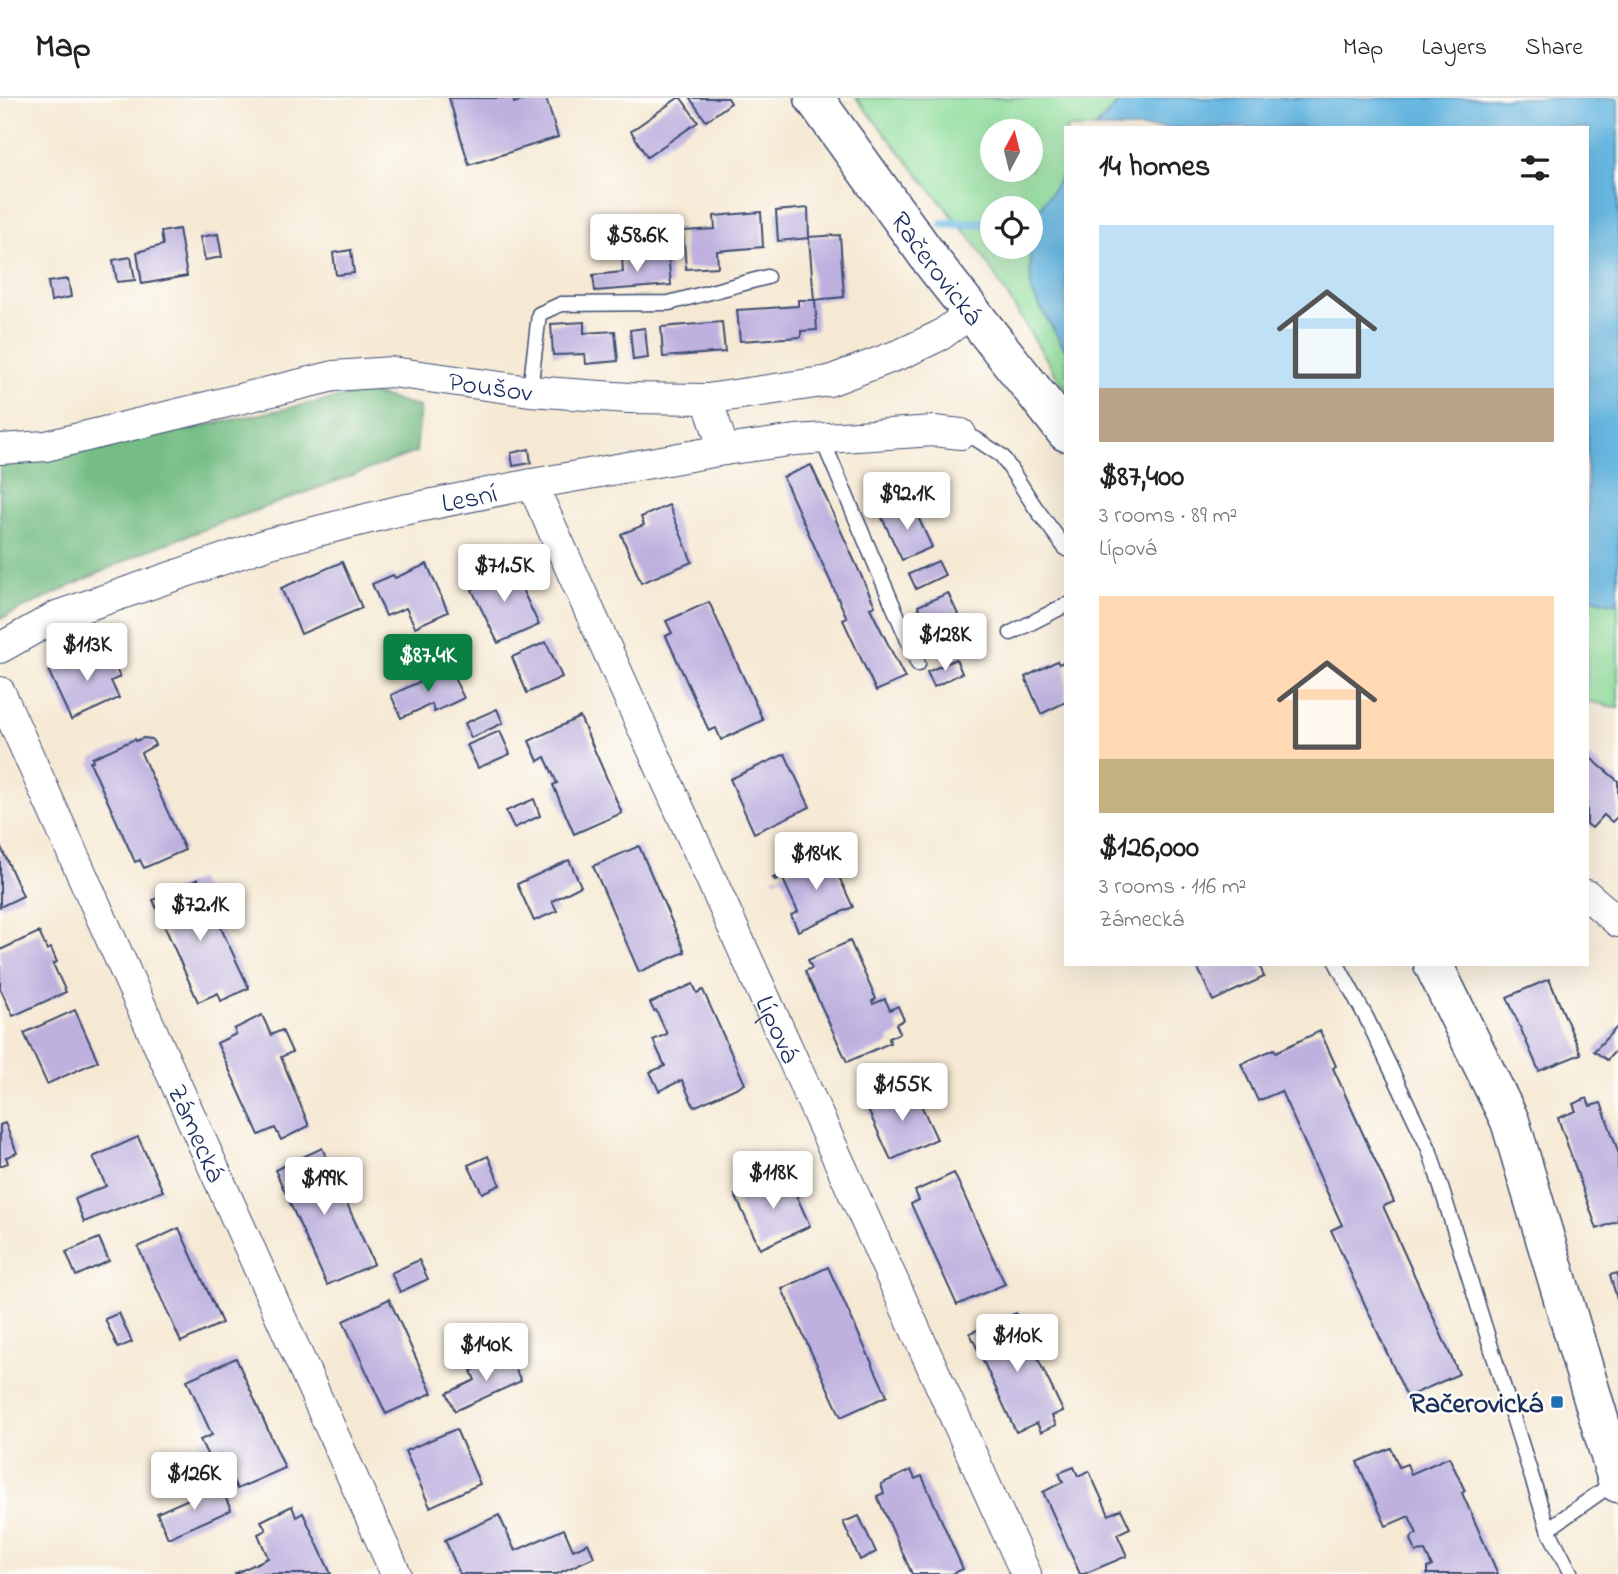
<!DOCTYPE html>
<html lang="en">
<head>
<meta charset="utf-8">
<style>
	body { margin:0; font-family:"Indie Flower",sans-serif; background:#f6f6f6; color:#222; height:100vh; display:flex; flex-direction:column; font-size:26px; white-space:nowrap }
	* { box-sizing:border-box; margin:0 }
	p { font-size:23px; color:#767676 }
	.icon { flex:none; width:38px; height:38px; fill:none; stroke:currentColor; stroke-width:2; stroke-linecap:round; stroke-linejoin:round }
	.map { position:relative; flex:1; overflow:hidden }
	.sheet { position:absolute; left:1064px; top:28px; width:525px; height:840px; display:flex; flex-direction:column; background:#fff; border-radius:0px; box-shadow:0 7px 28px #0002 }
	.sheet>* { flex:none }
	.needle { width:46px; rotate:7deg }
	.buttons { position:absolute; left:980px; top:21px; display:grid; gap:14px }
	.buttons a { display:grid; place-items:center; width:63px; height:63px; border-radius:50%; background:#fff; box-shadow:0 7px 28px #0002; font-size:35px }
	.price { position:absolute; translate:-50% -60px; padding:0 16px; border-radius:7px; background:#fff; color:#222; font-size:23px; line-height:46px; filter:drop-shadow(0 2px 4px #0008) }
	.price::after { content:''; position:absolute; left:50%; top:42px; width:21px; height:16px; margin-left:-10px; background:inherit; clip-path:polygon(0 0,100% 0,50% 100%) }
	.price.current { background:#0b8043; color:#fff }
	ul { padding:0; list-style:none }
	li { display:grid; align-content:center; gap:14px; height:371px; padding:0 35px }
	li span { display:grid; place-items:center; height:217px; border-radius:0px; color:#555 }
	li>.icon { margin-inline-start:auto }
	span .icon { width:126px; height:126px; fill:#fffc; stroke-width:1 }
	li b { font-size:30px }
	h2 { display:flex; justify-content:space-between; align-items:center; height:84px; padding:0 35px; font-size:30px }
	header { display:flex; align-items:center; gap:42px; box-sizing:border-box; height:98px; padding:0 35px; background:#fff; border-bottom:2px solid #e0e0e0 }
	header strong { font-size:33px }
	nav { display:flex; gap:38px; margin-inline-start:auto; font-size:24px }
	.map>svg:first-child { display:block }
	.green { fill:#90de9d; stroke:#56867e; stroke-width:2; fill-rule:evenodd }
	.forest { fill:#74bd84; stroke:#487671; stroke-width:2 }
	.water { fill:#68b8e2; stroke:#4274a0; stroke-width:2 }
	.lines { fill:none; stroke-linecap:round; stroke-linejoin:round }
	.stream { stroke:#68b8e2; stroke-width:10 }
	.building { fill:#beb1df }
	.lane-casing { stroke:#3c4b70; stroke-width:17 }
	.street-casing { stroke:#3c4b70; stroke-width:32 }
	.secondary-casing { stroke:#3c4b70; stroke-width:41 }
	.lane { stroke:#fff; stroke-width:14 }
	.street { stroke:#fff; stroke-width:30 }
	.secondary { stroke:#fff; stroke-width:38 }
	.poi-dot { fill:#1f6fb2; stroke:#fdfcf7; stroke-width:2.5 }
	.labels { text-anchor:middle; stroke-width:5; stroke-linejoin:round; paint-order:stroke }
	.street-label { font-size:28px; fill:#1b2f5e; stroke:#fdfcf7 }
	.poi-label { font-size:28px; font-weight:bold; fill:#1b2f5e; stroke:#fdfcf7; text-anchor:end }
</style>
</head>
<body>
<header>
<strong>Map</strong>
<nav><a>Map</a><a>Layers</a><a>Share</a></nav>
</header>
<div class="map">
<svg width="1618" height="1476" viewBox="0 0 1618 1476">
	<rect width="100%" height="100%" fill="#fdfcf7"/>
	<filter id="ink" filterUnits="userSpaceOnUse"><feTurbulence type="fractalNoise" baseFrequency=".0143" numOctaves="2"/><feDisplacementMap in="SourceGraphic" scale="14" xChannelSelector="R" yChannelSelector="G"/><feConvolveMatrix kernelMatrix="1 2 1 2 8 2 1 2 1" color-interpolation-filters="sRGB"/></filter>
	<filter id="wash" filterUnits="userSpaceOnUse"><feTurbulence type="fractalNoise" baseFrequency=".00686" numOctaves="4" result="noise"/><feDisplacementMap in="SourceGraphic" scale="28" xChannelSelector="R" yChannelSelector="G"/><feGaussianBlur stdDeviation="1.57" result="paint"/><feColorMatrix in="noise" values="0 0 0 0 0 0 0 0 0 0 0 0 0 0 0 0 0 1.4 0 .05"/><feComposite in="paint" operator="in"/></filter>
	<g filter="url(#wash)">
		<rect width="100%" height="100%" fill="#f6e9d4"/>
		<g class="green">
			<path d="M 856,0 L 1123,0 L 1095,30 L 1066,30 L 1066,72 L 1031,124 L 1031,110 L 992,110 L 992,149 L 1030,149 L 1031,193 L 1066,253 L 1066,293 L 976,147 ZM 992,33 L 1031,33 L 1031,72 L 992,72 Z"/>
			<polygon points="1587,499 1618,506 1618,610 1587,603"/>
		</g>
		<polygon class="forest" points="366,294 420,309 416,354 148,452 0,521 0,364 54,359"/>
		<g class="water">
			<polygon points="1123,0 1618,0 1618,506 1587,499 1587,30 1095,30"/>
			<polygon points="1066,72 1066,253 1031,193 1030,149 1031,124"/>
		</g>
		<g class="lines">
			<polyline class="stream" points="943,126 992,125"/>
		</g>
		<g id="blocks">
			<g class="building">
				<polygon points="449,0 513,0 514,5 529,0 546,0 558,39 469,67"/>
				<polygon points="678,0 681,0 698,24 647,59 631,33"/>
				<polygon points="690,0 728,0 731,5 706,23"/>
				<polygon points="808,110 809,139 840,137 844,199 814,202 809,140 778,143 776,113"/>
				<polygon points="761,114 763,149 717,153 718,169 686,171 683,133 715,131 714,118"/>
				<polygon points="179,131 187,178 142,186 137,154 163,147 161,134"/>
				<polygon points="218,136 222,159 205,162 200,139"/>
				<polygon points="351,152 354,175 336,177 333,155"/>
				<polygon points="668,155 671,187 595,193 593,177 623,174 622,160"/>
				<polygon points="131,159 135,182 117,184 113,162"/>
				<polygon points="68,181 71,199 51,203 48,184"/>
				<polygon points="798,202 815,202 817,232 801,233 801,239 740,243 737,212 798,208"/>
				<polygon points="584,224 584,235 615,233 618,263 586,266 585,256 553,257 551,226"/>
				<polygon points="722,224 725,254 663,259 661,229"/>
				<polygon points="645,230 648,260 633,262 630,232"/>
				<polygon points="529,351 531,365 513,368 511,355"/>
				<polygon points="811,367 875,508 870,510 905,580 876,593 843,522 847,520 783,379"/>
				<polygon points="904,375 910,389 881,403 874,388"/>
				<polygon points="912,406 932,449 902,462 882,420"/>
				<polygon points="669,407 692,464 641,485 621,436 644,427 641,419"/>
				<polygon points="938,463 945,477 916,491 909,476"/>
				<polygon points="342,464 362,510 301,536 281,490"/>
				<polygon points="427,466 448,514 415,529 406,510 386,518 372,486 393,477 395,480"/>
				<polygon points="494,468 499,480 514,474 539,527 498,545 472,492 477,489 472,478"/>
				<polygon points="948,495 961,523 931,537 918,508"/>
				<polygon points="709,504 763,622 721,642 716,630 709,633 666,538 672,535 666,523"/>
				<polygon points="546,544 562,579 527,595 512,559"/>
				<polygon points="106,548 120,579 111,583 119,600 71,622 49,574"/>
				<polygon points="956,561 962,575 934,589 927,574"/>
				<polygon points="1057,563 1059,566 1066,563 1066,604 1041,616 1025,579"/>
				<polygon points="449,570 464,600 434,614 432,606 401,620 391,597"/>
				<polygon points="497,611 503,625 471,640 465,625"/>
				<polygon points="580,619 622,715 574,736 553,687 557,685 545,659 538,663 529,643"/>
				<polygon points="500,633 510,656 478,670 467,647"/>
				<polygon points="143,640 152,641 155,647 141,655 185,752 144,770 140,762 135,764 90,664 93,663 92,660 135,641 136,643"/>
				<polygon points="785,656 810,709 754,735 730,681"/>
				<polygon points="1587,657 1618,683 1618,718 1612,724 1604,717 1592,730 1587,726"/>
				<polygon points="534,701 540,718 514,730 506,713"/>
				<polygon points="0,747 23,798 0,809"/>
				<polygon points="639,748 685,854 639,874 593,768"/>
				<polygon points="828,755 853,809 798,833 791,817 798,814 782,779 775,782 773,780"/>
				<polygon points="569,762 581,788 552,803 557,813 534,823 517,786"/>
				<polygon points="198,781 249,890 221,903 218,895 198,904 153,802"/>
				<polygon points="39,834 47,852 51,850 57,864 53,866 66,894 13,918 0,890 0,852"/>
				<polygon points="850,843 876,901 872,903 873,906 885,901 890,912 898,908 904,922 896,926 900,935 889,940 890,945 847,964 805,873 812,870 808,862"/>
				<polygon points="1196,866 1259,866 1264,879 1213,903"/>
				<polygon points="1549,881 1581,956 1539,973 1507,899"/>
				<polygon points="693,886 697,895 703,892 745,986 694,1009 682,982 659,993 650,974 665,968 653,942 667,936 656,912 654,913 650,905"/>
				<polygon points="75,912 98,963 47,986 24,935"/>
				<polygon points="262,917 271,937 282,932 292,954 281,959 309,1028 281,1042 275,1030 259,1037 217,945 236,936 234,931"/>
				<polygon points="1618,928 1618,950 1607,962 1594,953"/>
				<polygon points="1320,933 1336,968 1333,970 1394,1104 1383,1108 1459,1276 1407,1299 1331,1132 1342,1127 1281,993 1258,1003 1241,966 1274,951 1276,954"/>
				<polygon points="903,986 907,995 914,992 937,1041 891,1062 868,1012 886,1005 882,996"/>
				<polygon points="1587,1000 1590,1008 1601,1005 1618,1053 1618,1123 1597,1131 1558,1020 1576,1013 1573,1006"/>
				<polygon points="5,1025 17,1055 6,1059 8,1065 0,1068 0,1027"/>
				<polygon points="138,1039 163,1093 84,1124 75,1101 106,1088 93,1059"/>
				<polygon points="322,1050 374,1166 327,1187 275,1072"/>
				<polygon points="488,1058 500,1087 482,1095 468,1067"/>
				<polygon points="954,1075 1005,1186 957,1207 911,1106 919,1102 915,1093"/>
				<polygon points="771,1077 776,1088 789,1081 810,1128 760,1151 735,1097 744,1092 748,1100 755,1097 750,1087"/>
				<polygon points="179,1130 222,1225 181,1244 138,1149"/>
				<polygon points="99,1140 109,1163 76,1178 66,1154"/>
				<polygon points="419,1162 428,1181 400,1194 391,1175"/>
				<polygon points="828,1169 887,1298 841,1319 782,1191"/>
				<polygon points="1618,1175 1618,1201 1617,1201 1610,1177"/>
				<polygon points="389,1201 432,1295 386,1316 343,1223"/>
				<polygon points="119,1215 132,1244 118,1250 105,1221"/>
				<polygon points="1016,1215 1063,1313 1052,1318 1056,1327 1041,1334 1037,1325 1016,1334 970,1235"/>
				<polygon points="508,1256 521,1283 455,1313 447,1295 475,1282 471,1273"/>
				<polygon points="236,1260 285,1370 237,1391 221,1357 210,1362 200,1342 212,1337 187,1282"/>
				<polygon points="456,1331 480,1386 430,1409 405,1353"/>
				<polygon points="1391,1350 1399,1369 1407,1366 1411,1376 1449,1359 1465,1393 1462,1395 1498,1476 1427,1476 1427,1470 1432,1468 1425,1453 1416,1454 1411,1441 1413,1437 1417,1436 1409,1418 1386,1428 1357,1364"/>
				<polygon points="1074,1369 1078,1378 1089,1373 1109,1417 1121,1411 1130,1430 1117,1436 1127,1458 1084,1476 1080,1476 1043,1394 1063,1384 1059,1375"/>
				<polygon points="911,1372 915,1381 922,1378 963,1471 952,1476 912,1476 877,1398 884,1395 881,1386"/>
				<polygon points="220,1387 231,1412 168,1440 157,1415"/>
				<polygon points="292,1408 296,1419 303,1415 331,1476 234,1476 268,1460 258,1436 266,1432 261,1423"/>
				<polygon points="499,1417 515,1453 564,1431 573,1452 588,1445 594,1459 557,1476 460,1476 445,1442"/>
				<polygon points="859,1418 876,1454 860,1462 843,1424"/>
			</g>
		</g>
	</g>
	<g filter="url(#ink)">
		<use href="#blocks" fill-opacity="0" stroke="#3c4b70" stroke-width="2"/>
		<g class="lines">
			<defs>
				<g id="lane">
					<polyline points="530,293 539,216 561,206 669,205 767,179"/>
					<polyline points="961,336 976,341 1002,358 1035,409 1066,451"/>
					<polyline points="822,341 918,566"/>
					<polyline points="1011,535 1066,507"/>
					<polyline points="1337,866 1367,921 1429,1051 1548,1431"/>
					<polyline points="1571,1476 1548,1431 1616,1383"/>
				</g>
				<g id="street">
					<polyline points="707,301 724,352"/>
					<path id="s1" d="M 0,351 L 46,348 L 334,278 L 392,274 L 530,293 L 629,300 L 707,301 L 829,283 L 903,255 L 941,237 L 972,214"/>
					<path id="s2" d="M 532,386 L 1026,1476"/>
					<path id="s3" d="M 0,550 L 57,518 L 270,445 L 398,413 L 532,386 L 724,352 L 796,342 L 934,333 L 961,336"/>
					<path id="s4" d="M 0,594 L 396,1476"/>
					<polyline points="1587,797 1618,824"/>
				</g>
				<g id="secondary">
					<path id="s5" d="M 814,0 L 933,165 L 1066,334"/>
					<polyline points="1433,866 1510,1023 1618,1385"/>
				</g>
			</defs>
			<use href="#lane" class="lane-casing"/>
			<use href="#street" class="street-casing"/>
			<use href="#secondary" class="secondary-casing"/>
			<use href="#lane" class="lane"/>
			<use href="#street" class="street"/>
			<use href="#secondary" class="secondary"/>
		</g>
	</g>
	<rect class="poi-dot" x="1550" y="1297" width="14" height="14" rx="3.5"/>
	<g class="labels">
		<g class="street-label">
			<text dy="10" stroke="none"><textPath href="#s5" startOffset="210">Račerovická</textPath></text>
			<text dy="10" stroke="none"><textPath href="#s1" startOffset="500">Poušov</textPath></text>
			<text dy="10" stroke="none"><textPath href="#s3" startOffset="495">Lesní</textPath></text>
			<text dy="10" stroke="none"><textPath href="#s2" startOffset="598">Lípová</textPath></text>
			<text dy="10" stroke="none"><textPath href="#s4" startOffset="483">Zámecká</textPath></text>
		</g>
		<g class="poi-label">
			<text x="1543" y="1314">Račerovická</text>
		</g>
	</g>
</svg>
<div class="buttons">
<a><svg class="needle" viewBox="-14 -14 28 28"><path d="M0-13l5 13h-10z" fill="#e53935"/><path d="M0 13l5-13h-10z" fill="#767676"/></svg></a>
<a><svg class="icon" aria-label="locate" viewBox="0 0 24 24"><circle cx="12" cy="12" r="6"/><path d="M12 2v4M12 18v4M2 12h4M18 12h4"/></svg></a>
</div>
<b class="price" style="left:637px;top:176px">$58.6K</b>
<b class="price" style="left:907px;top:434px">$92.1K</b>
<b class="price" style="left:504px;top:506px">$71.5K</b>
<b class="price" style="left:945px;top:575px">$128K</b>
<b class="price" style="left:87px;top:585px">$113K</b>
<b class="price current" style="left:428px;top:596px">$87.4K</b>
<b class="price" style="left:816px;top:794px">$184K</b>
<b class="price" style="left:200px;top:845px">$72.1K</b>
<b class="price" style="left:902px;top:1025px">$155K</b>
<b class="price" style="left:773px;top:1113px">$118K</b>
<b class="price" style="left:324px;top:1119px">$199K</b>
<b class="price" style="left:1017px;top:1276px">$110K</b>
<b class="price" style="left:486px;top:1285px">$140K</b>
<b class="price" style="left:194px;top:1414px">$126K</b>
<section class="sheet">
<h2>14 homes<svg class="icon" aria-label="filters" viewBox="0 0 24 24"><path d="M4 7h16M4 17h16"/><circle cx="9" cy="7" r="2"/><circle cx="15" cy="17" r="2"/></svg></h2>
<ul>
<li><span style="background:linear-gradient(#bfe0f5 75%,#b9a48a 0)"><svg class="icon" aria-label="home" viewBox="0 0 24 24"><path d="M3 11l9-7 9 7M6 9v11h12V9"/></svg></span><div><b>$87,400</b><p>3 rooms · 89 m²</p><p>Lípová</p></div></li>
<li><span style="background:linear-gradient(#ffd9b3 75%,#c2b280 0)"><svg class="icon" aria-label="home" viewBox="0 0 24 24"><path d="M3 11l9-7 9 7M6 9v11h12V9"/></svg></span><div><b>$126,000</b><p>3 rooms · 116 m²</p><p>Zámecká</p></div></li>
</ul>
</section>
</div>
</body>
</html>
